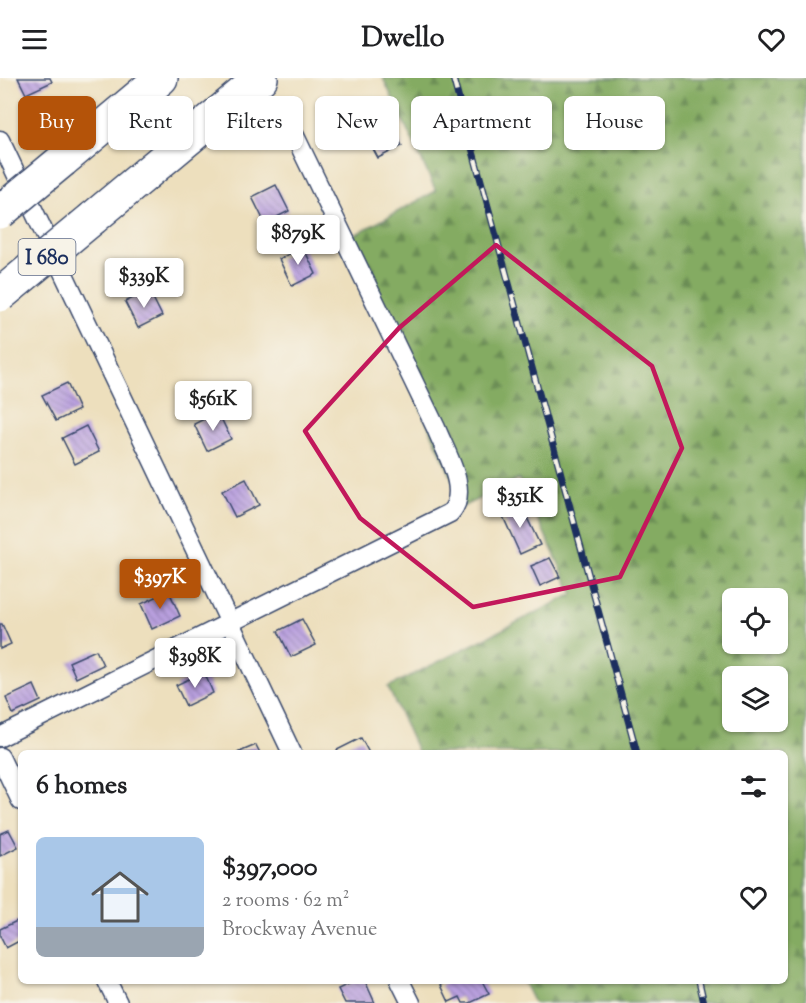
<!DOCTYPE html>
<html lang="en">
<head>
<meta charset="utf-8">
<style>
	body { margin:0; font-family:"Sorts Mill Goudy",serif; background:#f6f6f6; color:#202124; height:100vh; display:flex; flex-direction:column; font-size:22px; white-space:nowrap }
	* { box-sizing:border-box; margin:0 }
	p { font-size:20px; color:#757577 }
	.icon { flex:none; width:33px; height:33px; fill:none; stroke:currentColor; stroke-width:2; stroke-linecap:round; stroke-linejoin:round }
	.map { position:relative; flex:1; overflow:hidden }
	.sheet { position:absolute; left:18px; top:672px; width:770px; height:234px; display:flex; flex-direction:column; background:#fff; border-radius:9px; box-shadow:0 2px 4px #0004 }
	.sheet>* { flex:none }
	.banner { position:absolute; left:18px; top:18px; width:771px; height:54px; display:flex; gap:12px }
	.tools { position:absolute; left:722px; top:510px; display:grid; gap:12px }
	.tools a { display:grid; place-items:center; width:66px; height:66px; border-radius:9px; background:#fff; box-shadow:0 2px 4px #0004; font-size:30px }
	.price { position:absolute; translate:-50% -51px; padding:0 14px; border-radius:6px; background:#fff; color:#222; font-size:20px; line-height:39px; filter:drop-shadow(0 2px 3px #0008) }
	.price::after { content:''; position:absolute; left:50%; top:36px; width:18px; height:14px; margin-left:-9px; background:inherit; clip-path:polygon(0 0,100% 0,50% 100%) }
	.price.on { background:#b45309; color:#fff }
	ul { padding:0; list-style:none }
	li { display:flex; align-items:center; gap:18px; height:150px; padding:0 18px }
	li+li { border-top:2px solid #e0e0e0 }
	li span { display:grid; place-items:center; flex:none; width:168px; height:120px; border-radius:9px; color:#555 }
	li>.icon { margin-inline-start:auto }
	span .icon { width:72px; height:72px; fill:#fffc; stroke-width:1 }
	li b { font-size:26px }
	h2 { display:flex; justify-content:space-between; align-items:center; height:72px; padding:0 18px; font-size:26px }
	.tag { padding:0 21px; border-radius:9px; background:#fff; box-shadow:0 2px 4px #0004; font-size:21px; line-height:54px }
	.tag.on { background:#b45309; color:#fff }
	header { display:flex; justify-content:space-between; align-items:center; height:78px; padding:0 18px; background:#fff; font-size:27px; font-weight:700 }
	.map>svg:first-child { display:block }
	.forest { fill:url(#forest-firs); stroke:#506d60; stroke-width:1.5; fill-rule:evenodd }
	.building { fill:url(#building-back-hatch) }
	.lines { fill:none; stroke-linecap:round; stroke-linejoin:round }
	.minor-casing { stroke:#3a496c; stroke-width:21 }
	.motorway-casing { stroke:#3a496c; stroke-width:36 }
	.minor { stroke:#fff; stroke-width:18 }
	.motorway { stroke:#fff; stroke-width:33 }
	.rail-casing { stroke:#1b2f5e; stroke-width:7 }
	.rail { stroke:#f7f3e8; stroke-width:4.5; stroke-dasharray:14; stroke-linecap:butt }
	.motorway-bridge-casing { stroke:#3a496c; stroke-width:36; stroke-linecap:butt }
	.motorway-bridge { stroke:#fff; stroke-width:33 }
	.marked { fill:none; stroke:#c2185b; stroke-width:4.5; stroke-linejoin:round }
	.labels { text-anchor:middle; stroke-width:4.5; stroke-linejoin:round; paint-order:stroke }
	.shield { fill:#f7f3e8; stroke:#5d6a87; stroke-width:1.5 }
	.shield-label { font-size:21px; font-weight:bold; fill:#1b2f5e }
</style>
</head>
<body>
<header><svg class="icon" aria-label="menu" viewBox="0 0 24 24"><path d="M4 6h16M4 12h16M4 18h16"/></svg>Dwello<svg class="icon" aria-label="heart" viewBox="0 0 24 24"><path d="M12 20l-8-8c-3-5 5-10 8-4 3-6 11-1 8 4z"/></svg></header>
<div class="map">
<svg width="806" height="925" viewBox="0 0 806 925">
	<defs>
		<pattern id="forest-firs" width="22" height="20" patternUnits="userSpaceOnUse" patternTransform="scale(1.5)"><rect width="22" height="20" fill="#84ab62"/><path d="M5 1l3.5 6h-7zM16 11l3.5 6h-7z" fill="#6b8c54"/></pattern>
		<pattern id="building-back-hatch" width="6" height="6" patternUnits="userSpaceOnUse" patternTransform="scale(1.5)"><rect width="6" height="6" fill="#baa0df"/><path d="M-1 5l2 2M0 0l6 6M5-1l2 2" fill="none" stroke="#9683b8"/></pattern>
	</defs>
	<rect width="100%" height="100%" fill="#f7f3e8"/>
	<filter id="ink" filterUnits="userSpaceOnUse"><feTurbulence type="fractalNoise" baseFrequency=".0167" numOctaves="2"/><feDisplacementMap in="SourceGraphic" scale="12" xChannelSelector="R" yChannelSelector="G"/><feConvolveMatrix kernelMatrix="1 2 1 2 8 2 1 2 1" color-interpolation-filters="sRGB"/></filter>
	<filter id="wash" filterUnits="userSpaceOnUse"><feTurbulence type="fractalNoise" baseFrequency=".008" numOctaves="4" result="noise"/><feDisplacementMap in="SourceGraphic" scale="24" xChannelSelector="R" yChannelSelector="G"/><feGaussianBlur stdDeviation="1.35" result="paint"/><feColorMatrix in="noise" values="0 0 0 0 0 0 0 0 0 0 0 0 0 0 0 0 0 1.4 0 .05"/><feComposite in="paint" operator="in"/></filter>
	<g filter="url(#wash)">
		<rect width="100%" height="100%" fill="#eddfbd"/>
		<path class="forest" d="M 383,0 L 806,0 L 806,925 L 534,925 L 523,903 L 784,903 L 784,675 L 418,675 L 388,609 L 573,516 L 519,401 L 450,435 L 459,416 L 345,162 L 436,113 ZM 732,520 L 777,520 L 777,566 L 732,566 ZM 732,598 L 777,598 L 777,644 L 732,644 Z"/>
		<g id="blocks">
			<g class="building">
				<polygon points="18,0 50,0 52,4 26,16"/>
				<polygon points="389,42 402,68 378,80 364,54"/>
				<polygon points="276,107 289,133 265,145 252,119"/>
				<polygon points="303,169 316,196 292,208 279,181"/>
				<polygon points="149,212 162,238 138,250 125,224"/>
				<polygon points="67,305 79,332 56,343 42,317"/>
				<polygon points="218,334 231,361 207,373 194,346"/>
				<polygon points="86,348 99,374 75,386 62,360"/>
				<polygon points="246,401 259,427 235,439 222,413"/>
				<polygon points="520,425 540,467 520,476 501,434"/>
				<polygon points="550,480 560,499 540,508 531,488"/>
				<polygon points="169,513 180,538 152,551 141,526"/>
				<polygon points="302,541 316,567 291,579 278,553"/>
				<polygon points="0,546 2,546 11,566 0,571"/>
				<polygon points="96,572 103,587 76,600 69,584"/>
				<polygon points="204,594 213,615 186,628 176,607"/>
				<polygon points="34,607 41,623 13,636 6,620"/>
				<polygon points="361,660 369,675 339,675 337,672"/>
				<polygon points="256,667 260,675 237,675"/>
				<polygon points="9,752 18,769 0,778 0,756"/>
				<polygon points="21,841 21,862 6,870 0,858 0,851"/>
				<polygon points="355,903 365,903 375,925 345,925 338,911"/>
				<polygon points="449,903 482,903 489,916 470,925 463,925 460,919 449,924 441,907"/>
			</g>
		</g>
	</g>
	<g filter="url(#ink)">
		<use href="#blocks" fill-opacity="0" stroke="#3a496c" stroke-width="1.5"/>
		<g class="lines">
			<defs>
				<g id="minor">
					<polyline points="0,62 292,675"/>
					<path d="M 0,659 L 450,435 C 471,413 445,374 436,350 L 293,54"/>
					<polyline points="0,679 21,723"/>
					<polyline points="107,903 118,925"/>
					<polyline points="400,903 411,925"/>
				</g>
				<g id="motorway">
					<polyline points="63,82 161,0"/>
					<polyline points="93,140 261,0"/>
				</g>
			</defs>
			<use href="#minor" class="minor-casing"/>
			<use href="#motorway" class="motorway-casing"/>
			<use href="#minor" class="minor"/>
			<use href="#motorway" class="motorway"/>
			<defs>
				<g id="rail">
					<polyline points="453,0 637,675"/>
					<polyline points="699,903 704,925"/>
				</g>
			</defs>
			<use href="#rail" class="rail-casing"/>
			<use href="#rail" class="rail"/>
			<defs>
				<g id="motorway-bridge">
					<polyline points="0,134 63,82"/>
					<polyline points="0,217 93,140"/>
				</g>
			</defs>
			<use href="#motorway-bridge" class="motorway-bridge-casing"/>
			<use href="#motorway-bridge" class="motorway-bridge"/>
		</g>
	</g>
	<path class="marked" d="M 496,167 L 652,288 L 682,370 L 620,499 L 473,529 L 360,440 L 305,353 L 399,250 Z"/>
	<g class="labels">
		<rect class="shield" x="18.5" y="161" width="57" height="36" rx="4.5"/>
		<g class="shield-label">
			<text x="47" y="186">I 680</text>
		</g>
	</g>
</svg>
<div class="tools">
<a><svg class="icon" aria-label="locate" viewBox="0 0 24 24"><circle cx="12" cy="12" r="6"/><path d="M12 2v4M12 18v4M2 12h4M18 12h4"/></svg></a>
<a><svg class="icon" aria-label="layers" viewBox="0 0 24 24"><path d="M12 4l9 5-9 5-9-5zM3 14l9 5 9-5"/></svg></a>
</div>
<b class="price" style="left:298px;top:188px">$879K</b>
<b class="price" style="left:144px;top:231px">$339K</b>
<b class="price" style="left:213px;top:354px">$561K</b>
<b class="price" style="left:520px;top:451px">$351K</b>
<b class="price on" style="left:160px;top:532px">$397K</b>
<b class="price" style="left:195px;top:611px">$398K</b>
<div class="banner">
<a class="tag on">Buy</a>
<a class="tag">Rent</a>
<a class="tag">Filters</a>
<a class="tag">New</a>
<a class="tag">Apartment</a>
<a class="tag">House</a>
</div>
<section class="sheet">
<h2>6 homes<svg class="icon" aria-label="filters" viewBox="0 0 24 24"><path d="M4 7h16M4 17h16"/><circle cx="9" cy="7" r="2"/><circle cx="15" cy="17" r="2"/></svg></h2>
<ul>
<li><span style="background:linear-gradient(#a9c7e8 75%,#9aa5b1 0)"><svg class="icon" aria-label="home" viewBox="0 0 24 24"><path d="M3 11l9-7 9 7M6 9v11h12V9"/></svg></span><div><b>$397,000</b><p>2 rooms · 62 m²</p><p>Brockway Avenue</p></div><svg class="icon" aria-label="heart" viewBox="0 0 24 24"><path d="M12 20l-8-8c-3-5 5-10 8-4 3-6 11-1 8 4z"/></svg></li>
</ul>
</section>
</div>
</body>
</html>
